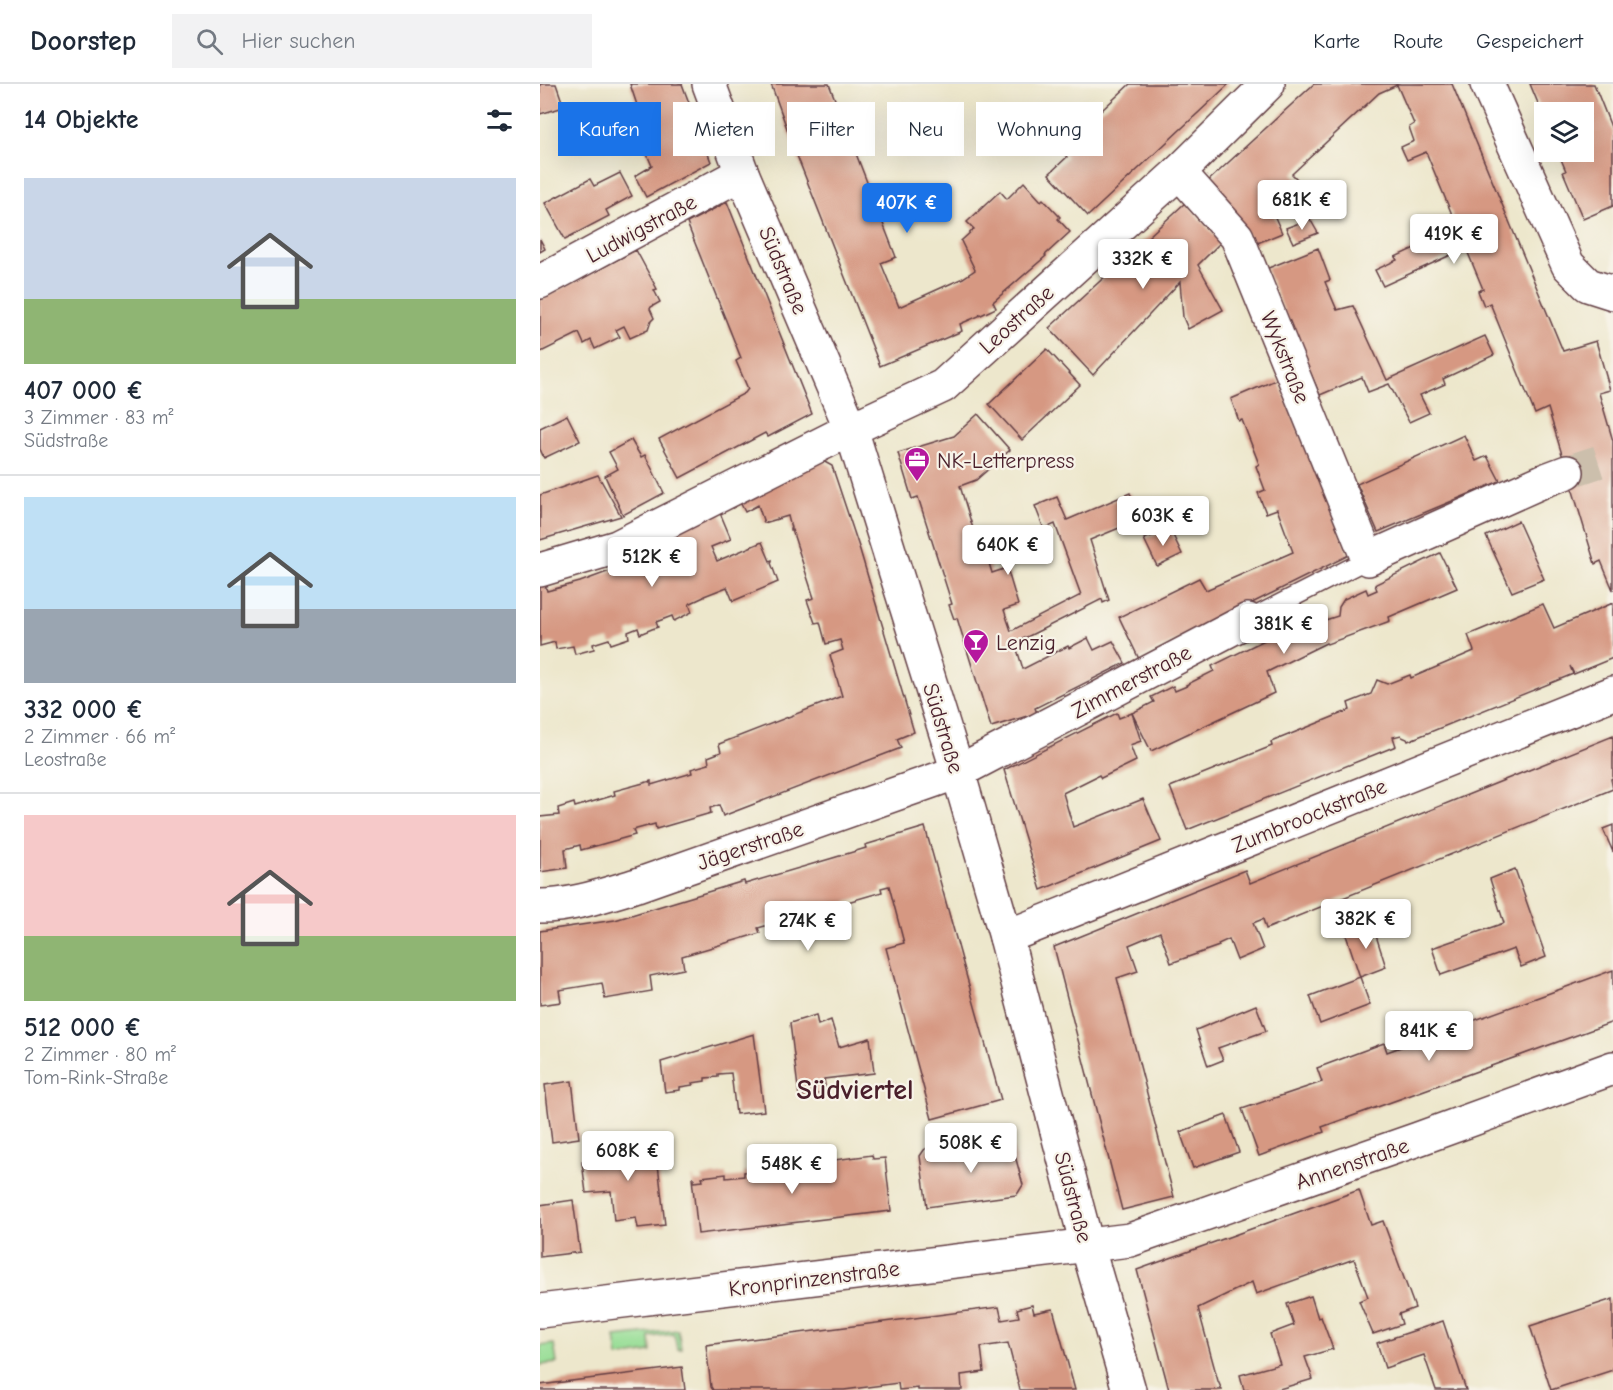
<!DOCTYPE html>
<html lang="de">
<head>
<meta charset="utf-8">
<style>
	body { margin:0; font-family:"Comic Neue",sans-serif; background:#f2f2f3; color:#1f2937; height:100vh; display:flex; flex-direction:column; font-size:22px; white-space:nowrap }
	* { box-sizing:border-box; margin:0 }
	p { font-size:20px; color:#747a83 }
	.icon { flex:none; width:33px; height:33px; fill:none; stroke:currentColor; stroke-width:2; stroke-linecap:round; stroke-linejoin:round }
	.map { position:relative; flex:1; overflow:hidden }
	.details { display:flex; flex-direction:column; background:#fff; width:540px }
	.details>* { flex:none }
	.top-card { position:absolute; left:18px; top:18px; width:570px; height:54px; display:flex; gap:12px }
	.tools { position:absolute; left:994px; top:18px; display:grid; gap:12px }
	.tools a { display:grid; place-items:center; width:60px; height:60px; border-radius:0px; background:#fff; box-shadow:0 6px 24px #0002; font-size:30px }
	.price { position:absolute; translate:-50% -51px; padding:0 14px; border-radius:6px; background:#fff; color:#222; font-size:20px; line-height:39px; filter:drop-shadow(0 2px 3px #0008) }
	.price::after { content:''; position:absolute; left:50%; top:36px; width:18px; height:14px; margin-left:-9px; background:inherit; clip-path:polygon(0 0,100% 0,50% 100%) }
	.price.selected { background:#1a73e8; color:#fff }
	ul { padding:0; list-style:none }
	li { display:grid; align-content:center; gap:12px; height:318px; padding:0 24px }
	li+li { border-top:2px solid #e0e1e3 }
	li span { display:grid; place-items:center; height:186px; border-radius:0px; color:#555 }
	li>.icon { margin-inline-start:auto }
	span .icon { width:108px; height:108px; fill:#fffc; stroke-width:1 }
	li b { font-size:26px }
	h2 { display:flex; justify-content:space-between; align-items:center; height:72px; padding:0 24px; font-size:26px }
	.pill { padding:0 21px; border-radius:0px; background:#fff; box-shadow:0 6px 24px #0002; font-size:21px; line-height:54px }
	.pill.selected { background:#1a73e8; color:#fff }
	header { display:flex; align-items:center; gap:36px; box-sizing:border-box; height:84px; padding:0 30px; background:#fff; border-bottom:2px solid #e0e1e3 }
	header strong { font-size:28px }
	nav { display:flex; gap:33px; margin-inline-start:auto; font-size:21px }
	.search { width:420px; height:54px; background:#f2f2f3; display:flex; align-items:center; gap:15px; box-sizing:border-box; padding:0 21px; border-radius:0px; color:#747a83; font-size:22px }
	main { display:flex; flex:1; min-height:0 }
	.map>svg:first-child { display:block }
	.green { fill:#99de97; stroke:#727e61; stroke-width:1.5 }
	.building { fill:#d69882 }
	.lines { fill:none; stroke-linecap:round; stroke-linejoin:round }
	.minor-tunnel { stroke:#ccbfac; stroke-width:33; stroke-dasharray:33 16; stroke-linecap:butt }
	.service-casing { stroke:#623d43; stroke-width:21 }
	.minor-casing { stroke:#623d43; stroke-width:36 }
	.service { stroke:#fff; stroke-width:18 }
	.minor { stroke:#fff; stroke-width:33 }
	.labels { text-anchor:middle; stroke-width:4.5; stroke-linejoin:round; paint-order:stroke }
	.street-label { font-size:22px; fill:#4a1f2b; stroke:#f7f3e8 }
	.poi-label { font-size:22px; fill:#4a1f2b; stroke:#f7f3e8; text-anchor:start }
	.district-label { font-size:28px; font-weight:bold; fill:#4a1f2b; stroke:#f7f3e8 }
</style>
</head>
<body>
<header>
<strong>Doorstep</strong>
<div class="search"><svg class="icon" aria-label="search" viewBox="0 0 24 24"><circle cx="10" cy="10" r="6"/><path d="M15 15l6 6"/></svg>Hier suchen</div>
<nav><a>Karte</a><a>Route</a><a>Gespeichert</a></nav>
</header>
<main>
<section class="details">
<h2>14 Objekte<svg class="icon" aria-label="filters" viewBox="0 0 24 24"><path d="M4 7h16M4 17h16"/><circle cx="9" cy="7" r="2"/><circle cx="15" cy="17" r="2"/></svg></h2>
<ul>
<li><span style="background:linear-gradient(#c9d6e8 65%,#8fb573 0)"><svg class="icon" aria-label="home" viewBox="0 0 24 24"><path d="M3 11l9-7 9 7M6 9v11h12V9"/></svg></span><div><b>407 000 €</b><p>3 Zimmer · 83 m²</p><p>Südstraße</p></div></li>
<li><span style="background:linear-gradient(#bfe0f5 60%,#9aa5b1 0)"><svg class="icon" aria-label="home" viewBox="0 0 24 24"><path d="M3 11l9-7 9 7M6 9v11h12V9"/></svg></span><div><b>332 000 €</b><p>2 Zimmer · 66 m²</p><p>Leostraße</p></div></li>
<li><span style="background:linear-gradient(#f6c9c9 65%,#8fb573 0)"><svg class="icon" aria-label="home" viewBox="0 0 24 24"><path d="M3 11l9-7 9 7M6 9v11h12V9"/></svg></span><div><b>512 000 €</b><p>2 Zimmer · 80 m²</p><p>Tom-Rink-Straße</p></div></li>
</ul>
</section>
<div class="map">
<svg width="1073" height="1306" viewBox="0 0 1073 1306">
	<rect width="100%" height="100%" fill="#f7f3e8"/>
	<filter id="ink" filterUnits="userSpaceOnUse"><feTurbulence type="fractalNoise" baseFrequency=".0167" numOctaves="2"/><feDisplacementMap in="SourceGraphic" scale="12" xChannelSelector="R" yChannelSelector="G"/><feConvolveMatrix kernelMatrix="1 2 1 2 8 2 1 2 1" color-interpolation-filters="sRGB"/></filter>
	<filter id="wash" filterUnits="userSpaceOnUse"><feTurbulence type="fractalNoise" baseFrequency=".008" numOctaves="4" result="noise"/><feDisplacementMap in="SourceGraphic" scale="24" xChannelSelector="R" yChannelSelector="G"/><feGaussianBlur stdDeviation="1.35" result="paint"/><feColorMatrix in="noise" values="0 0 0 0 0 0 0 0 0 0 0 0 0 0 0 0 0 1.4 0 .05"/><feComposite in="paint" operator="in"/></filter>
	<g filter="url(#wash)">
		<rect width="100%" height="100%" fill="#ede7cc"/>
		<g class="green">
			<polygon points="138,1246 141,1265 137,1265 134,1250 110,1253 111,1268 78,1273 75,1253"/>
			<polygon points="14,1260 17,1279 0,1281 0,1262"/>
		</g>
		<g id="blocks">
			<g class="building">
				<polygon points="0,0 16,0 24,23 0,30"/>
				<polygon points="90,0 142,0 171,78 106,113 95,92 112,82 104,63 110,60"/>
				<polygon points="231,0 289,0 356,173 341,179 359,223 423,194 435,186 421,157 434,145 427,138 460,107 467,115 484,98 501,117 503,115 520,133 518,135 530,148 505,171 506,172 453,218 456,224 441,231 440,230 439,232 420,240 422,247 340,282 254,64"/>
				<polygon points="590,0 689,0 548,132 509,90 527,73 518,63 546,37 548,39"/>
				<polygon points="774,0 912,0 1023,267 1056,257 1070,306 1059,309 1073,357 1073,506 1061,477 1055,480 1008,324 995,330 950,219 944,222 938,207 943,205 886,68 867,76 861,63 874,57 869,43 874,40 857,1 839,9 752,90 757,95 744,107 747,111 736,121 740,129 734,131 742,149 715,160 666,99"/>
				<polygon points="990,0 1054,0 1073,48 1073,122 1043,135 1023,88 1026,87 1018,68 1044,68 1044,28 1005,28 1005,36"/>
				<polygon points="80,89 92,112 66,126 69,132 25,155 5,119 50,95 54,102"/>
				<polygon points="187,118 272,330 228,353 225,349 140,394 119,355 205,309 208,305 196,277 201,274 147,139"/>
				<polygon points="645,119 681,158 658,181 683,226 648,245 643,233 640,198 553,291 509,244"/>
				<polygon points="770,135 778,149 753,159 746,144"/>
				<polygon points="907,149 915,169 843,202 835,186 857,176 855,173"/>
				<polygon points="0,155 5,165 0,168"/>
				<polygon points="778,164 790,196 785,198 797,226 813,222 847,296 945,252 954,271 903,295 905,300 880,311 889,329 869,338 849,300 828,308 822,293 780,311 726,185"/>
				<polygon points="96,166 117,205 114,206 120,218 111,223 110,225 114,234 111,237 108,246 90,254 84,242 76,246 80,253 55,265 51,256 44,260 39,249 1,268 0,265 0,216"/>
				<polygon points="507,265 540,301 482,356 449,320"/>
				<polygon points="738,295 809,471 599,575 579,533 659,494 666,506 753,468 737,425 726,429 718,409 725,406 716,382 719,380 702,336 699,337 691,315"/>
				<polygon points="438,330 470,366 436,396 420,402 441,471 446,469 452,489 467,484 478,521 464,526 471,547 541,511 515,440 504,445 495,422 517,413 527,436 590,409 601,435 550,456 569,516 563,519 562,515 475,559 483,585 528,562 529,564 548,554 554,566 573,557 585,579 495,624 497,629 451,643 417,534 414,535 409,521 412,520 378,413 372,415 358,369 414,352"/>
				<polygon points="27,331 40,357 4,374 0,365 0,344"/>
				<polygon points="924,351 936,377 947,372 960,397 838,448 817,400"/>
				<polygon points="91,356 101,373 105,371 124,409 83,431 65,392 78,385 69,368"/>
				<polygon points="281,376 292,382 320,466 374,648 357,655 361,664 183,732 179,721 170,724 171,729 116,745 115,740 93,746 95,751 41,766 40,761 25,765 27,784 0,788 0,733 19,731 18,724 34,719 35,723 75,711 74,707 111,697 111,701 152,689 151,685 169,680 168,673 181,668 179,660 302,612 290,571 303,566 300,556 286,560 280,538 275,539 267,516 274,514 252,446 250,446 250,444 251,444 248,432 224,439 218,421 205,428 198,414"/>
				<polygon points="58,391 81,432 0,456 0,411"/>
				<polygon points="178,424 191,455 171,463 177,477 222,458 230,477 232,476 232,478 231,479 238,498 193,517 187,503 164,512 164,513 149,520 152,528 134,537 132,532 116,538 118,543 112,545 100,550 98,544 88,548 89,554 71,560 69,555 53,560 54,565 35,570 33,562 16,565 15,558 0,562 0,497 4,496 7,507 40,498 108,473 140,458 134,447"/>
				<polygon points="978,437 1004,495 972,508 946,452"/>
				<polygon points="630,445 642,470 617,482 604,455"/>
				<polygon points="900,469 917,504 849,533 850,537 787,560 786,559 727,588 734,609 611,667 592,629 614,618 611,613 633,602 635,607 647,602 646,601 674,587 672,582 777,530 779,538 798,532 799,523 804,515 826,505 828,510 837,506 835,501 836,500"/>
				<polygon points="1073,519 1073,574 1034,590 1030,582 1033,590 868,657 867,655 862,653 861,651 853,653 856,662 647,746 630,703 732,662 731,658 810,626 808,619 831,610 837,596 847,600 870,591 871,594 934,567 928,551 1003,520 1014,544"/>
				<polygon points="577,629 579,634 592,629 601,657 590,661 596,677 561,694 559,691 523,709 533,743 603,715 621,757 501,806 464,686"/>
				<polygon points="1073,652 1073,694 1071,695 1073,705 726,845 723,835 713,839 723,865 697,876 689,855 678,860 679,862 631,879 620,848 589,861 598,887 577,894 634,1113 582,1126 514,863 705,786 710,799"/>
				<polygon points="1073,741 1073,768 1063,745"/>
				<polygon points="385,743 461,1016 392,1035 346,864 364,859 349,802 341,804 342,808 218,844 220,849 142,872 144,885 110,892 112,907 65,915 62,899 19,906 21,918 0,921 0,847 75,836 204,797 205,800 293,774 326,764 325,761"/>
				<polygon points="975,785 1006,873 981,883 974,865 901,891 892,864 964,839 950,795"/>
				<polygon points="832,839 846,883 820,893 805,848"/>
				<polygon points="1073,886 1073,938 782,1043 784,1048 719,1072 702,1025 782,998 777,984 844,959 847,968"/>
				<polygon points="820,893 830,921 780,940 770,912"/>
				<polygon points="716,921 726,947 678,964 683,976 668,982 656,946"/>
				<polygon points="276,931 278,941 291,936 299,963 330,954 334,989 284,995 286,1009 259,1012 250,939"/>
				<polygon points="214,950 224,1027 196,1030 191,989 178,990 178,993 165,994 165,997 152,999 153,1001 140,1003 140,1006 125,1008 121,978"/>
				<polygon points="32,997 39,1054 12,1058 5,1001"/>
				<polygon points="686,1031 699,1068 653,1084 640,1048"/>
				<polygon points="470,1053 483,1101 478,1109 476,1111 387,1123 380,1072 384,1066 387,1064 394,1065 398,1071 425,1068 424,1064"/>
				<polygon points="58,1059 116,1063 125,1141 98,1144 96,1134 74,1137 71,1107 46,1109 42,1078 60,1076"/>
				<polygon points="332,1071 333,1075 345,1074 351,1127 158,1150 152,1094 154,1094 154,1098 163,1097 162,1093 186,1090 186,1094 204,1092 204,1088"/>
				<polygon points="819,1106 831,1141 843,1137 875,1224 859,1230 862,1240 833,1250 819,1217 828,1213 814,1175 716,1210 712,1198 658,1224 678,1297 682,1306 629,1306 597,1186"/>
				<polygon points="33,1116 40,1168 0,1173 0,1121"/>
				<polygon points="771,1212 778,1234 781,1233 793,1265 765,1273 773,1295 736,1306 704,1306 700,1291 740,1280 730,1250 754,1241 747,1220"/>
				<polygon points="1073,1215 1073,1286 1011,1306 990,1242"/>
				<polygon points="492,1221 494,1229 513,1225 535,1306 480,1306 468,1259 441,1263 444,1288 421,1291 422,1306 378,1306 378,1304 359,1306 358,1299 304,1306 173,1306 171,1303 166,1261 459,1223 462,1236 479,1233 477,1225"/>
				<polygon points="903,1237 926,1306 896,1306 884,1271 845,1284 837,1259"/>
				<polygon points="142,1283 145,1306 0,1306 0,1301"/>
			</g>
		</g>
	</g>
	<g filter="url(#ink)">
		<use href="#blocks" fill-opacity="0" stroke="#623d43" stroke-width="1.5"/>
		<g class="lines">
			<polyline class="minor-tunnel" points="1027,388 1073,373"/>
			<defs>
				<polyline id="service" points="708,536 828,475"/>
				<g id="minor">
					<polyline points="169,0 202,89 311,345 418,688 466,853 547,1161 589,1306"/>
					<polyline points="947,0 1028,181 1048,201 1073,209"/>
					<polyline points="639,88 697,153 828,475 1003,397 1027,388"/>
					<polyline points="0,198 202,89"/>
					<polyline points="0,486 77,463 311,345 403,302 639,88 728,0"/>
					<path d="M 0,822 C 33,822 66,810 97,801 L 418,688 L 708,536"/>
					<polyline points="466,853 1073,609"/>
					<polyline points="0,1227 590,1156 878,1055 1073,984"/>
				</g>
			</defs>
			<use href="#service" class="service-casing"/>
			<use href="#minor" class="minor-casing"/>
			<use href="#service" class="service"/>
			<use href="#minor" class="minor"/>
		</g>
	</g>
	<defs>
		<symbol id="office-pin" viewBox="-11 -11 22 30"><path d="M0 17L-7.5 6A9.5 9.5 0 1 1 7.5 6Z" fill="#b5179e" stroke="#f7f3e8"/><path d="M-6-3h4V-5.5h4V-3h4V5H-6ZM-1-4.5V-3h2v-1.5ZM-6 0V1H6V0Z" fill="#fff"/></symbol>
		<symbol id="bar-pin" viewBox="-11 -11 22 30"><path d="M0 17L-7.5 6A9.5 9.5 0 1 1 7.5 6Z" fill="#b5179e" stroke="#f7f3e8"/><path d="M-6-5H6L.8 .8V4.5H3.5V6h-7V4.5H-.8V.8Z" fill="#fff"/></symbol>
	</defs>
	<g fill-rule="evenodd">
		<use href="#office-pin" x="362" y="361" width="30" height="40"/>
		<use href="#bar-pin" x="421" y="543" width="30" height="40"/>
	</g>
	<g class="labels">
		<g class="street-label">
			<text transform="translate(101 144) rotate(-28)" y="8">Ludwigstraße</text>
			<text transform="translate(244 186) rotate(67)" y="8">Südstraße</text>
			<text transform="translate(476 235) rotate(-42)" y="8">Leostraße</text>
			<text transform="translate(746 273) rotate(68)" y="8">Wykstraße</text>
			<text transform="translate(591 597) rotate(-28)" y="8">Zimmerstraße</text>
			<text transform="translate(404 644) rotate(73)" y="8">Südstraße</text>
			<text transform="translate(769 731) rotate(-22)" y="8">Zumbroockstraße</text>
			<text transform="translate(210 761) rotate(-19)" y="8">Jägerstraße</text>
			<text transform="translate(812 1079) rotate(-19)" y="8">Annenstraße</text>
			<text transform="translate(534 1113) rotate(75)" y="8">Südstraße</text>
			<text transform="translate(274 1194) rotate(-7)" y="8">Kronprinzenstraße</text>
		</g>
		<g class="poi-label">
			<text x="397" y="384">NK-Letterpress</text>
			<text x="456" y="566">Lenzig</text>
		</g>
		<g class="district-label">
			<text x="315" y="1015">Südviertel</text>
		</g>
	</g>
</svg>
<div class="tools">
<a><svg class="icon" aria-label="layers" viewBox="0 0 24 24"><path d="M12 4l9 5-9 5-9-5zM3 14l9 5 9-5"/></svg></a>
</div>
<b class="price" style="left:762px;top:147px">681K €</b>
<b class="price selected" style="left:367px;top:150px">407K €</b>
<b class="price" style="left:914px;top:181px">419K €</b>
<b class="price" style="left:603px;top:206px">332K €</b>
<b class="price" style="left:623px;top:463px">603K €</b>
<b class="price" style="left:468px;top:492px">640K €</b>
<b class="price" style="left:112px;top:504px">512K €</b>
<b class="price" style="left:744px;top:571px">381K €</b>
<b class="price" style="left:826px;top:866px">382K €</b>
<b class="price" style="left:268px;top:868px">274K €</b>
<b class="price" style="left:889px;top:978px">841K €</b>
<b class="price" style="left:431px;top:1090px">508K €</b>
<b class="price" style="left:88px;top:1098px">608K €</b>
<b class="price" style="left:252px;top:1111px">548K €</b>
<div class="top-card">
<a class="pill selected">Kaufen</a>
<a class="pill">Mieten</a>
<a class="pill">Filter</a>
<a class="pill">Neu</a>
<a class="pill">Wohnung</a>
</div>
</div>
</main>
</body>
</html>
